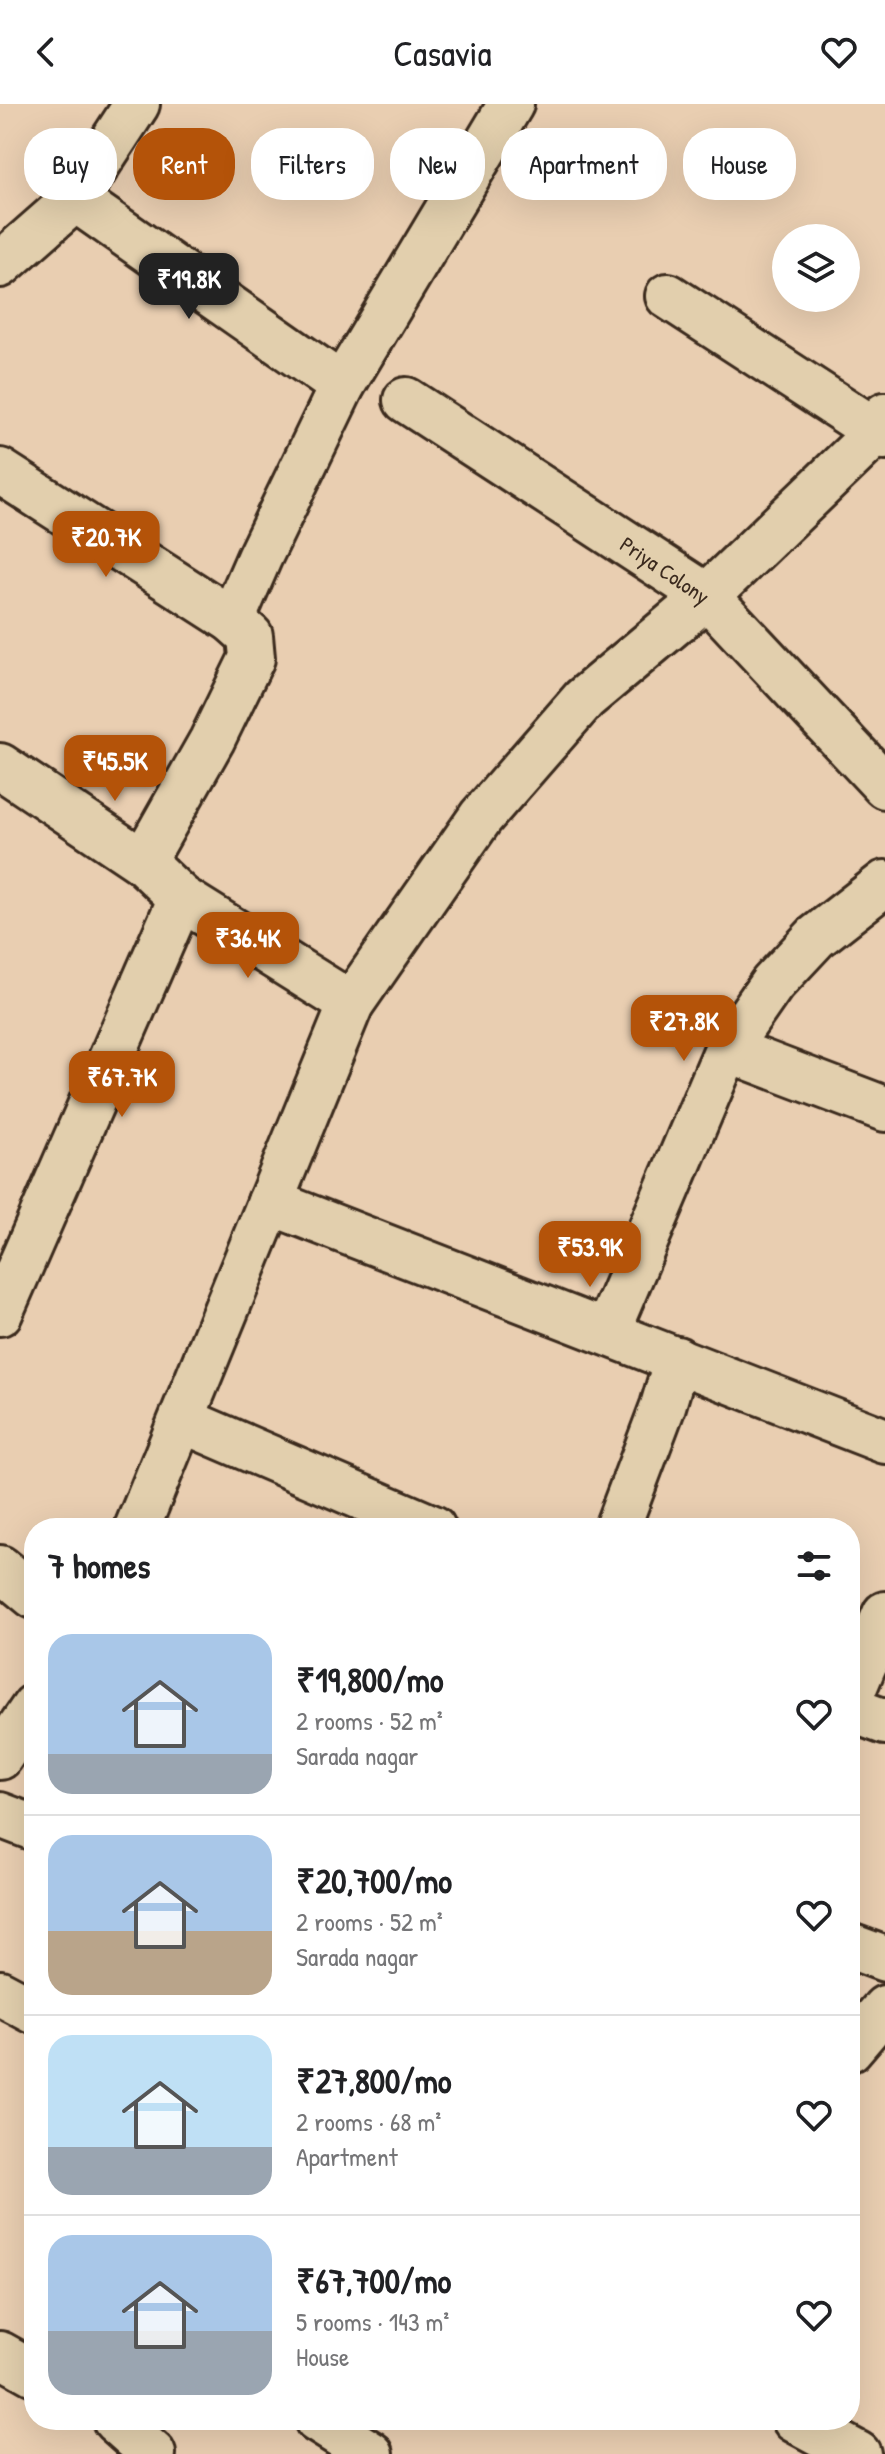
<!DOCTYPE html>
<html lang="en">
<head>
<meta charset="utf-8">
<style>
	body { margin:0; font-family:"Patrick Hand",sans-serif; background:#f2f2f2; color:#202124; height:100vh; display:flex; flex-direction:column; font-size:30px; white-space:nowrap }
	* { box-sizing:border-box; margin:0 }
	p { font-size:26px; color:#757577 }
	.icon { flex:none; width:44px; height:44px; fill:none; stroke:currentColor; stroke-width:2; stroke-linecap:round; stroke-linejoin:round }
	.map { position:relative; flex:1; overflow:hidden }
	.panel { position:absolute; left:24px; top:1414px; width:836px; height:912px; display:flex; flex-direction:column; background:#fff; border-radius:32px; box-shadow:0 8px 32px #0002 }
	.panel>* { flex:none }
	.banner { position:absolute; left:24px; top:24px; width:838px; height:72px; display:flex; gap:16px }
	.tools { position:absolute; left:772px; top:120px; display:grid; gap:16px }
	.tools a { display:grid; place-items:center; width:88px; height:88px; border-radius:50%; background:#fff; box-shadow:0 8px 32px #0002; font-size:40px }
	.price { position:absolute; translate:-50% -68px; padding:0 18px; border-radius:16px; background:#b45309; color:#fff; font-size:26px; line-height:52px; filter:drop-shadow(0 2px 4px #0008) }
	.price::after { content:''; position:absolute; left:50%; top:48px; width:24px; height:18px; margin-left:-12px; background:inherit; clip-path:polygon(0 0,100% 0,50% 100%) }
	.price.selected { background:#222; color:#fff }
	ul { padding:0; list-style:none }
	li { display:flex; align-items:center; gap:24px; height:200px; padding:0 24px }
	li+li { border-top:2px solid #e0e0e0 }
	li span { display:grid; place-items:center; flex:none; width:224px; height:160px; border-radius:24px; color:#555 }
	li>.icon { margin-inline-start:auto }
	span .icon { width:96px; height:96px; fill:#fffc; stroke-width:1 }
	li b { font-size:34px }
	h2 { display:flex; justify-content:space-between; align-items:center; height:96px; padding:0 24px; font-size:34px }
	.tag { padding:0 28px; border-radius:32px; background:#fff; box-shadow:0 8px 32px #0002; font-size:28px; line-height:72px }
	.tag.selected { background:#b45309; color:#fff }
	header { display:flex; justify-content:space-between; align-items:center; height:104px; padding:0 24px; background:#fff; font-size:36px; font-weight:600 }
	.map>svg:first-child { display:block }
	.lines { fill:none; stroke-linecap:round; stroke-linejoin:round }
	.minor-casing { stroke:#3b2a1e; stroke-width:50 }
	.minor { stroke:#e2cfad; stroke-width:44 }
	.labels { text-anchor:middle; stroke-width:6; stroke-linejoin:round; paint-order:stroke }
	.street-label { font-size:22px; fill:#3b2a1e; stroke:#e2cfad }
</style>
</head>
<body>
<header><svg class="icon" aria-label="back" viewBox="0 0 24 24"><path d="M15 5l-7 7 7 7"/></svg>Casavia<svg class="icon" aria-label="heart" viewBox="0 0 24 24"><path d="M12 20l-8-8c-3-5 5-10 8-4 3-6 11-1 8 4z"/></svg></header>
<div class="map">
<svg width="885" height="2350" viewBox="0 0 885 2350">
	<rect width="100%" height="100%" fill="#e9ceb1"/>
	<filter id="ink" filterUnits="userSpaceOnUse"><feTurbulence type="fractalNoise" baseFrequency=".0125" numOctaves="2"/><feDisplacementMap in="SourceGraphic" scale="16" xChannelSelector="R" yChannelSelector="G"/><feConvolveMatrix kernelMatrix="1 2 1 2 8 2 1 2 1" color-interpolation-filters="sRGB"/></filter>
	<g filter="url(#ink)">
		<g class="lines">
			<defs>
				<g id="minor">
					<polyline points="75,95 342,282"/>
					<polyline points="0,161 75,95 137,0"/>
					<polyline points="668,192 885,333"/>
					<polyline points="406,296 707,492 885,682"/>
					<polyline points="0,367 232,516 250,532 252,554 212,636 143,758"/>
					<polyline points="232,516 259,454 342,282 511,0"/>
					<polyline points="0,662 143,758 181,794 351,900"/>
					<polyline points="727,945 885,1005"/>
					<polyline points="270,1098 885,1337"/>
					<polyline points="0,1209 181,794"/>
					<polyline points="607,1228 727,945 772,880 816,833 885,779"/>
					<polyline points="182,1316 433,1424"/>
					<polyline points="137,1424 351,900 481,713 584,595 707,492 876,329 885,311"/>
					<polyline points="617,1424 663,1302 677,1255"/>
					<polyline points="0,1464 34,1492"/>
					<polyline points="850,1594 885,1510"/>
					<polyline points="850,1605 885,1618"/>
					<polyline points="0,1653 34,1603"/>
					<polyline points="0,1711 34,1724"/>
					<polyline points="850,1842 885,1855"/>
					<polyline points="0,1889 34,1907"/>
					<polyline points="850,1945 885,1904"/>
					<polyline points="0,2250 34,2269"/>
					<polyline points="115,2316 153,2350"/>
					<polyline points="317,2316 371,2350"/>
					<polyline points="795,2316 858,2350"/>
				</g>
			</defs>
			<use href="#minor" class="minor-casing"/>
			<use href="#minor" class="minor"/>
		</g>
	</g>
	<g class="labels">
		<g class="street-label">
			<text transform="translate(665 466) rotate(34)" y="8">Priya Colony</text>
		</g>
	</g>
</svg>
<div class="tools">
<a><svg class="icon" aria-label="layers" viewBox="0 0 24 24"><path d="M12 4l9 5-9 5-9-5zM3 14l9 5 9-5"/></svg></a>
</div>
<b class="price selected" style="left:189px;top:217px">₹19.8K</b>
<b class="price" style="left:106px;top:475px">₹20.7K</b>
<b class="price" style="left:115px;top:699px">₹45.5K</b>
<b class="price" style="left:248px;top:876px">₹36.4K</b>
<b class="price" style="left:684px;top:959px">₹27.8K</b>
<b class="price" style="left:122px;top:1015px">₹67.7K</b>
<b class="price" style="left:590px;top:1185px">₹53.9K</b>
<div class="banner">
<a class="tag">Buy</a>
<a class="tag selected">Rent</a>
<a class="tag">Filters</a>
<a class="tag">New</a>
<a class="tag">Apartment</a>
<a class="tag">House</a>
</div>
<section class="panel">
<h2>7 homes<svg class="icon" aria-label="filters" viewBox="0 0 24 24"><path d="M4 7h16M4 17h16"/><circle cx="9" cy="7" r="2"/><circle cx="15" cy="17" r="2"/></svg></h2>
<ul>
<li><span style="background:linear-gradient(#a9c7e8 75%,#9aa5b1 0)"><svg class="icon" aria-label="home" viewBox="0 0 24 24"><path d="M3 11l9-7 9 7M6 9v11h12V9"/></svg></span><div><b>₹19,800/mo</b><p>2 rooms · 52 m²</p><p>Sarada nagar</p></div><svg class="icon" aria-label="heart" viewBox="0 0 24 24"><path d="M12 20l-8-8c-3-5 5-10 8-4 3-6 11-1 8 4z"/></svg></li>
<li><span style="background:linear-gradient(#a9c7e8 60%,#b9a48a 0)"><svg class="icon" aria-label="home" viewBox="0 0 24 24"><path d="M3 11l9-7 9 7M6 9v11h12V9"/></svg></span><div><b>₹20,700/mo</b><p>2 rooms · 52 m²</p><p>Sarada nagar</p></div><svg class="icon" aria-label="heart" viewBox="0 0 24 24"><path d="M12 20l-8-8c-3-5 5-10 8-4 3-6 11-1 8 4z"/></svg></li>
<li><span style="background:linear-gradient(#bfe0f5 70%,#9aa5b1 0)"><svg class="icon" aria-label="home" viewBox="0 0 24 24"><path d="M3 11l9-7 9 7M6 9v11h12V9"/></svg></span><div><b>₹27,800/mo</b><p>2 rooms · 68 m²</p><p>Apartment</p></div><svg class="icon" aria-label="heart" viewBox="0 0 24 24"><path d="M12 20l-8-8c-3-5 5-10 8-4 3-6 11-1 8 4z"/></svg></li>
<li><span style="background:linear-gradient(#a9c7e8 60%,#9aa5b1 0)"><svg class="icon" aria-label="home" viewBox="0 0 24 24"><path d="M3 11l9-7 9 7M6 9v11h12V9"/></svg></span><div><b>₹67,700/mo</b><p>5 rooms · 143 m²</p><p>House</p></div><svg class="icon" aria-label="heart" viewBox="0 0 24 24"><path d="M12 20l-8-8c-3-5 5-10 8-4 3-6 11-1 8 4z"/></svg></li>
</ul>
</section>
</div>
</body>
</html>
